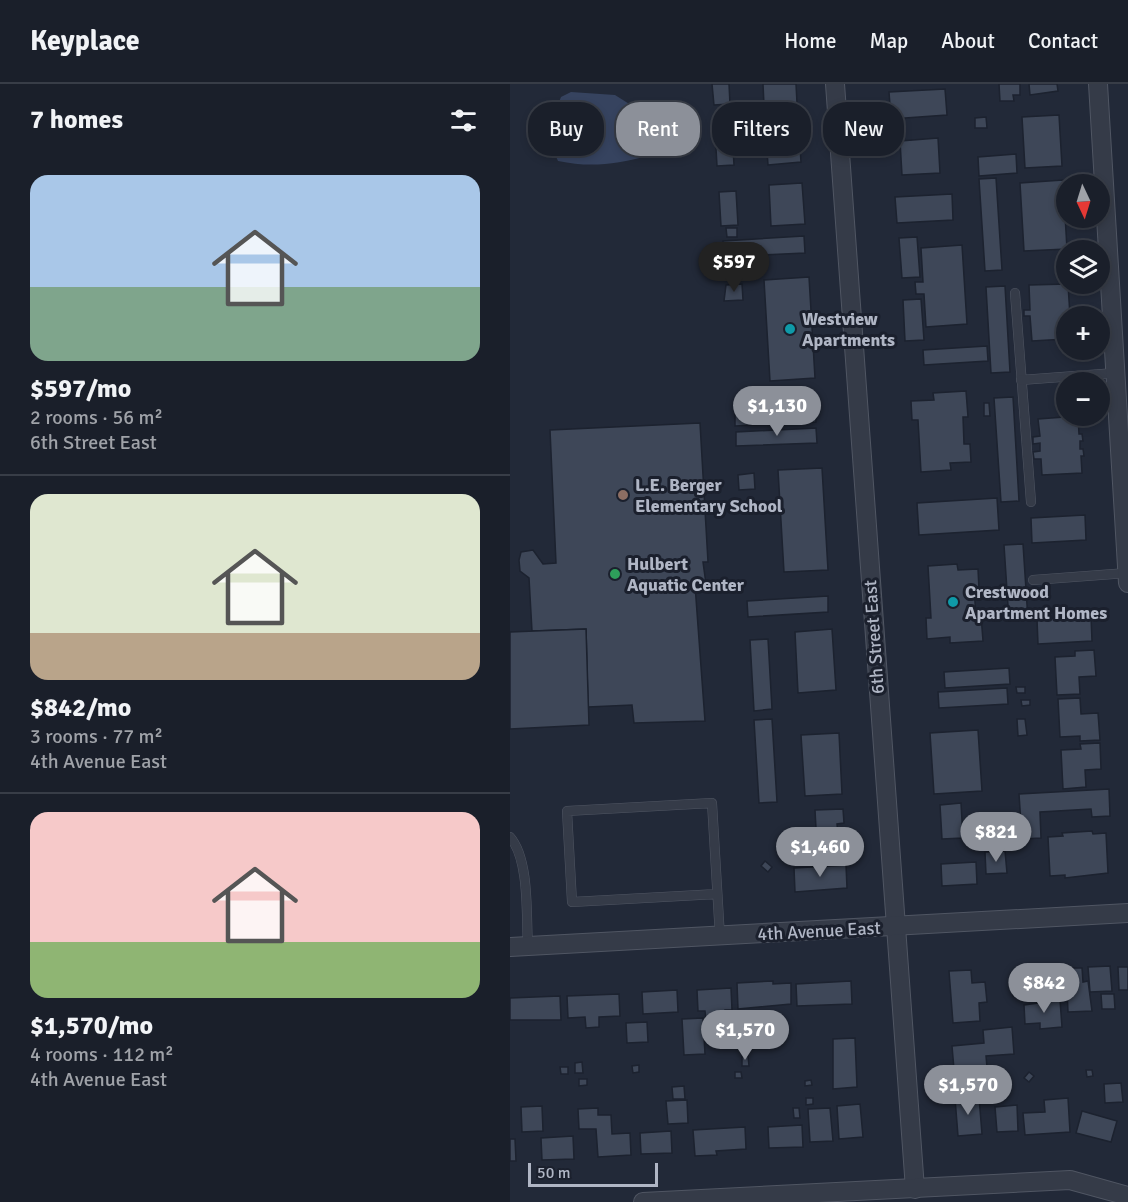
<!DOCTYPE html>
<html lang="en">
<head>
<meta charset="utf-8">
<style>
	body { margin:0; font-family:Signika,sans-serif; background:#272c36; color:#f1f3f6; height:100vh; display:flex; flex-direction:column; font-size:22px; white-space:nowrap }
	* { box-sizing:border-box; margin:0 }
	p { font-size:20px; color:#9fa2a8 }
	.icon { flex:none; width:33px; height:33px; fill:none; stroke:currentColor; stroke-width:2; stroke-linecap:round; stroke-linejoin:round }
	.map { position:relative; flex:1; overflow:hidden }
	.details { display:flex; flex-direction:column; background:#1a1f2a; width:510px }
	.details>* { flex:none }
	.banner { position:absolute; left:18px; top:18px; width:510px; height:54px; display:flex; gap:12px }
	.needle { width:39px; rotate:176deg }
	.controls { position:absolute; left:546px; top:90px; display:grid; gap:12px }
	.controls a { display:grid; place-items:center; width:54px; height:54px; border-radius:50%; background:#1a1f2a; box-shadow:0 3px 9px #0003,0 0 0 2px #383d47; font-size:30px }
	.scale { position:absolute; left:18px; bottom:15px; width:130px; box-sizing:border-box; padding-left:6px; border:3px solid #b0b6c5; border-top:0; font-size:16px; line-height:21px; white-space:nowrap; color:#b0b6c5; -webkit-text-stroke:4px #1b202d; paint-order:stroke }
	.price { position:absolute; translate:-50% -51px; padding:0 14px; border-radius:21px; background:#8c9099; color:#fff; font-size:20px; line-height:39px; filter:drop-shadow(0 2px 3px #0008) }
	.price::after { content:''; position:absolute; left:50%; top:36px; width:18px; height:14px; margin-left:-9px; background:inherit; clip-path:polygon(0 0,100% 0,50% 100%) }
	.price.selected { background:#222; color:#fff }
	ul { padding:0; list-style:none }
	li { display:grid; align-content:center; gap:12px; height:318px; padding:0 30px }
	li+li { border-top:2px solid #383d47 }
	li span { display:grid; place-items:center; height:186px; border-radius:18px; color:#555 }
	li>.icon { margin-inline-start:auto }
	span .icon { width:108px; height:108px; fill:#fffc; stroke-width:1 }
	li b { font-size:26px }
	h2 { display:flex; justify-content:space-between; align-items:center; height:72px; padding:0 30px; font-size:26px }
	.tag { padding:0 21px; border-radius:24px; background:#1a1f2a; box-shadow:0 3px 9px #0003,0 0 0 2px #383d47; font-size:21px; line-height:54px }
	.tag.selected { background:#8c9099; color:#fff }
	header { display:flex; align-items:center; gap:36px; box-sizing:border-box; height:84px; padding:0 30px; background:#1a1f2a; border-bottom:2px solid #383d47 }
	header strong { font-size:28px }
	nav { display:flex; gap:33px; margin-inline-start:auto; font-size:21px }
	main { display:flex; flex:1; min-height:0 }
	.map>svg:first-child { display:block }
	.water { fill:#36435f }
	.building { fill:#3e4758; stroke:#1c222f; stroke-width:1.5 }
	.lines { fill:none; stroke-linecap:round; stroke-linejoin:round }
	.service-casing { stroke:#505663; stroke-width:10 }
	.minor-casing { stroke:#505663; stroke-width:20 }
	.service { stroke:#353b48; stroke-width:9 }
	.minor { stroke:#353b48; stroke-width:18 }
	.culture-dot { fill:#0f9aa8; stroke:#1b202d; stroke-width:2 }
	.education-dot { fill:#8d6e63; stroke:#1b202d; stroke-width:2 }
	.leisure-dot { fill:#2e9e5b; stroke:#1b202d; stroke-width:2 }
	.labels { text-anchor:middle; stroke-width:6; stroke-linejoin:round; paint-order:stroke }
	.poi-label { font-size:18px; font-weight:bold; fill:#b0b6c5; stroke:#1b202d; text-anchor:start }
	.street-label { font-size:18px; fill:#b0b6c5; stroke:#1b202d }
</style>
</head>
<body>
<header>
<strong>Keyplace</strong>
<nav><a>Home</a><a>Map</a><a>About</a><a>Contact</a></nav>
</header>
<main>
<section class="details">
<h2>7 homes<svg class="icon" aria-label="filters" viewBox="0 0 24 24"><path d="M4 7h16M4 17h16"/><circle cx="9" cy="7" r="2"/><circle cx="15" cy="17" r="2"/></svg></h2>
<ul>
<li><span style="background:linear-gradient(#a9c7e8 60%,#7fa58c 0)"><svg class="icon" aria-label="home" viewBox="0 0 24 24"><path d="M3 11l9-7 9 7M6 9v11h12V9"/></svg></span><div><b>$597/mo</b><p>2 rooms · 56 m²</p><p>6th Street East</p></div></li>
<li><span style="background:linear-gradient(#dfe7d0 75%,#b9a48a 0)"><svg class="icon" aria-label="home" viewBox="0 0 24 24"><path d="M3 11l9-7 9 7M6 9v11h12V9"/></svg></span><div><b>$842/mo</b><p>3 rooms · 77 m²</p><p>4th Avenue East</p></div></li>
<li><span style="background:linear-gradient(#f6c9c9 70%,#8fb573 0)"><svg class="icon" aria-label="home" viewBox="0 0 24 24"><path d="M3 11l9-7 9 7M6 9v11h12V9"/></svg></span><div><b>$1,570/mo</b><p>4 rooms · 112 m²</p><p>4th Avenue East</p></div></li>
</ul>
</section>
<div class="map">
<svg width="618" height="1118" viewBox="0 0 618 1118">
	<rect width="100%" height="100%" fill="#222938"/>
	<path class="water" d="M 61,8 L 105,11 L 143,35 L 147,46 L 147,57 L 138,72 C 106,80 81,84 48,77 L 45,70 L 47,23 L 51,13 Z"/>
	<g class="building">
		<polygon points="202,0 219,0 220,20 204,21"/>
		<polygon points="253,0 286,0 287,19 254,21"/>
		<polygon points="489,0 510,0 510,11 503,11 504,17 490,17"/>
		<polygon points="519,0 547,0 548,7 520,11"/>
		<polygon points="435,5 437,31 381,35 379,8"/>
		<polygon points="549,31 552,82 515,84 512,33"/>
		<polygon points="476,33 477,44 465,44 465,34"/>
		<polygon points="217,34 218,46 205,47 204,35"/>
		<polygon points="288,36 291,78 258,81 255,38"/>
		<polygon points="222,46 224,81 207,82 205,47"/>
		<polygon points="428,54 430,89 392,91 390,57"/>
		<polygon points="506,70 507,89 469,92 468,73"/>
		<polygon points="486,94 492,186 475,187 469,95"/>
		<polygon points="553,96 557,165 514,167 510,99"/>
		<polygon points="292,99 295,140 261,142 259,101"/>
		<polygon points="226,107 228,141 211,142 209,108"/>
		<polygon points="442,110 443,136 387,139 385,113"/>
		<polygon points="216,144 227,144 227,153 217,153"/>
		<polygon points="294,152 295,169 214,173 213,157"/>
		<polygon points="407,153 410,193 392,194 389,154"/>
		<polygon points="452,161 457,240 416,243 414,210 406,210 405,198 413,198 411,164"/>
		<polygon points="299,193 305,294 260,297 254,196"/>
		<polygon points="232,200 233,216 214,217 216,201"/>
		<polygon points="558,200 560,232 556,232 556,255 522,257 520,232 514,232 514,226 520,226 519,201"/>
		<polygon points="495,202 500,288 481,289 476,203"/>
		<polygon points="411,215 414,256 395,257 393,216"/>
		<polygon points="477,262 478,277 414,281 413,266"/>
		<polygon points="456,307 458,333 453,333 454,360 460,360 461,378 440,379 441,386 411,388 408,336 402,336 401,317 424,316 423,309"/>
		<polygon points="503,313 509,417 491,418 484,314"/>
		<polygon points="474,319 479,319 480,332 474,332"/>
		<polygon points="305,323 306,338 225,342 225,327"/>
		<polygon points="568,332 569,350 572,350 573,357 570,357 570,365 573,365 574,372 571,372 572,389 532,391 531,375 524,375 523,368 530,367 530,359 523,360 523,353 530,352 528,335"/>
		<polygon points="190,339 198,478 193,478 196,500 185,501 195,637 124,639 122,621 78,623 76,545 22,547 19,494 10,487 9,476 11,468 23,466 33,480 46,479 40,346"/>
		<polygon points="306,344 307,359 226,362 226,348"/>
		<polygon points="312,384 318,486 274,488 268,386"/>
		<polygon points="244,389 245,405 229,406 228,391"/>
		<polygon points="487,414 489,446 409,451 407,419"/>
		<polygon points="575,431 576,456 522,459 521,434"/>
		<polygon points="513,460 518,536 499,537 494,461"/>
		<polygon points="447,480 448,486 468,485 469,505 464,505 466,531 471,531 473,557 440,559 440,553 417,555 416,534 421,534 418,482"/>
		<polygon points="318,512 318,528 238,533 237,517"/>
		<polygon points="581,532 582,557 528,560 527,535"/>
		<polygon points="76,545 79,641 0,645 0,548"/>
		<polygon points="322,545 326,606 288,609 285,548"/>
		<polygon points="258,555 262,625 244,627 240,556"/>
		<polygon points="584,566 586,592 569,593 570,610 547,611 545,573 565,572 565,567"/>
		<polygon points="499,584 500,600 435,604 434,588"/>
		<polygon points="506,603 515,603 515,609 507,609"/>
		<polygon points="497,604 498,620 429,624 428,608"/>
		<polygon points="570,614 571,630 588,629 590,656 570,657 570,652 550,653 548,615"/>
		<polygon points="511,616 520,616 520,621 512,622"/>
		<polygon points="262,635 267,718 249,719 244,636"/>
		<polygon points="507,635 515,635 517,651 508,652"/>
		<polygon points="468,646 472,707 424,710 420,649"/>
		<polygon points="329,649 332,710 295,712 291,651"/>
		<polygon points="590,659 591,685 575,686 576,703 553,705 551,666 571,665 570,660"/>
		<polygon points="599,705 600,732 582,733 581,725 530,728 531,754 512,755 509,710"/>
		<polygon points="451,719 453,754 432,755 430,721"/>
		<polygon points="333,725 334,739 327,740 329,762 307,763 305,726"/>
		<polygon points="582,747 583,750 596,749 598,789 555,794 555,791 540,792 538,753 553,752 552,749"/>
		<polygon points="479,750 480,762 460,763 460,751"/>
		<polygon points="482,752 487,752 488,760 482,760"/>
		<polygon points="495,767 497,789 476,790 475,768"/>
		<polygon points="255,777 262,783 258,788 251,782"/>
		<polygon points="466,778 467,800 432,802 431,780"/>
		<polygon points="336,781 337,804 285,808 284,784"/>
		<polygon points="600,882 602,907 580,908 578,883"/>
		<polygon points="608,883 618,883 618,906 609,906"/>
		<polygon points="556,884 572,884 573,898 578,897 582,927 558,928"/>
		<polygon points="461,886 462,899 475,898 477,918 469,919 470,937 443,939 439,887"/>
		<polygon points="530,887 531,910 503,912 501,889"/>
		<polygon points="263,897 263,900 281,899 281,920 228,925 227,899"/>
		<polygon points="341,897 342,920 287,922 286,900"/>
		<polygon points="221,904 222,926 215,926 215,935 196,936 195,927 188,927 187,906"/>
		<polygon points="167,906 168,928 133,930 132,908"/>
		<polygon points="109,910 110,932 89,933 89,943 76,944 75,933 58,934 57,912"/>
		<polygon points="591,910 604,910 605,925 592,925"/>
		<polygon points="50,912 51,936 0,936 0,914"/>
		<polygon points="550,916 552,943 530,945 530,939 515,940 514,921"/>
		<polygon points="193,934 195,970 174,971 172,935"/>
		<polygon points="137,938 138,958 117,959 116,939"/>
		<polygon points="502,943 504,970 476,972 477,983 466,984 467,995 445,997 442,962 474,959 473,946"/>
		<polygon points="345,954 347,1003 323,1005 323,955"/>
		<polygon points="238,972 239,982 232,982 232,973"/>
		<polygon points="72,978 73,989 65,989 65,979"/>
		<polygon points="129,981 129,988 123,989 122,982"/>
		<polygon points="50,983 58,983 58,990 51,990"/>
		<polygon points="576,986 582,986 583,992 577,993"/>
		<polygon points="225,988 231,988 232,994 225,994"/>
		<polygon points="519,988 524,992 519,998 514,994"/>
		<polygon points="69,995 77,995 77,1001 69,1002"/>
		<polygon points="301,996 302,1001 295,1002 295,997"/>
		<polygon points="611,999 613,1018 595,1019 594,1000"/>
		<polygon points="174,1002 175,1015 163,1015 162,1003"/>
		<polygon points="469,1013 472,1050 448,1052 445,1014"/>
		<polygon points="296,1014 303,1014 303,1020 296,1021"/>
		<polygon points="558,1014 560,1048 515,1051 513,1029 535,1028 534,1016"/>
		<polygon points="177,1016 178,1039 158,1040 156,1017"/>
		<polygon points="350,1020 353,1053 329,1055 327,1022"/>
		<polygon points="507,1021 508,1047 487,1048 485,1023"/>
		<polygon points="32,1022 33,1047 12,1048 11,1023"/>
		<polygon points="88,1024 88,1031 101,1031 102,1050 120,1049 121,1071 88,1073 86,1045 69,1045 68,1025"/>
		<polygon points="283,1024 289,1024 290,1034 284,1034"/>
		<polygon points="320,1024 323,1057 300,1058 298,1025"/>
		<polygon points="572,1027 607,1037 601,1058 566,1049"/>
		<polygon points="292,1041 293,1063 259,1064 258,1043"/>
		<polygon points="235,1043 236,1065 206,1067 207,1071 185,1072 183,1046"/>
		<polygon points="161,1047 162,1069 131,1070 130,1049"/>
		<polygon points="63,1052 64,1075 32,1076 31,1054"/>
		<polygon points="0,1055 5,1055 6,1077 0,1077"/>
	</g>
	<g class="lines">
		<defs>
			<g id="service">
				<polyline points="505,209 521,418"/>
				<polyline points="511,296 605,289"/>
				<polyline points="523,496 617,489"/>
				<path d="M 0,753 C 20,776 16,833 18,863"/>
				<polyline points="207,810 62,818 57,727 202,719 210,853"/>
			</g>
			<g id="minor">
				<polyline points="325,0 405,1105"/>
				<polyline points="588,0 618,499"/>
				<polyline points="0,863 618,829"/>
				<polyline points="133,1118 560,1096 618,1112"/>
			</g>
		</defs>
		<use href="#service" class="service-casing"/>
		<use href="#minor" class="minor-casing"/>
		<use href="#service" class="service"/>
		<use href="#minor" class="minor"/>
	</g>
	<g class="culture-dot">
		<circle cx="280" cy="245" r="6"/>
		<circle cx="443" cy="518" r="6"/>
	</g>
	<circle class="education-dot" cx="113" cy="411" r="6"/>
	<circle class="leisure-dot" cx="105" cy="490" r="6"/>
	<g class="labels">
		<g class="poi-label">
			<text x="292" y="241">Westview<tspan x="292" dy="21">Apartments</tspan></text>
			<text x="125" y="407">L.E. Berger<tspan x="125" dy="21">Elementary School</tspan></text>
			<text x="117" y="486">Hulbert<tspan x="117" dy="21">Aquatic Center</tspan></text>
			<text x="455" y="514">Crestwood<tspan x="455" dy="21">Apartment Homes</tspan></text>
		</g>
		<g class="street-label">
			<text transform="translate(364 553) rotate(-94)" y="6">6th Street East</text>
			<text transform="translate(309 847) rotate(-3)" y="6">4th Avenue East</text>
		</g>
	</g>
</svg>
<div class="controls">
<a><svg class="needle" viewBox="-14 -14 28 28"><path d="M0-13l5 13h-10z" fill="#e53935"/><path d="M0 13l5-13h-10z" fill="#9fa2a8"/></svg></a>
<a><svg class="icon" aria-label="layers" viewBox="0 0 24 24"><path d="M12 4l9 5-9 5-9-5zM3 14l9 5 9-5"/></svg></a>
<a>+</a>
<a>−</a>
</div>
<div class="scale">50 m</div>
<b class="price selected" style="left:224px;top:209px">$597</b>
<b class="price" style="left:267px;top:353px">$1,130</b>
<b class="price" style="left:486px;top:779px">$821</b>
<b class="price" style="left:310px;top:794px">$1,460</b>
<b class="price" style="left:534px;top:930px">$842</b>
<b class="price" style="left:235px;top:977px">$1,570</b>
<b class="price" style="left:458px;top:1032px">$1,570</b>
<div class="banner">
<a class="tag">Buy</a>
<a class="tag selected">Rent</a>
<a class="tag">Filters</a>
<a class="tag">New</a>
</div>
</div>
</main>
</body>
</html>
